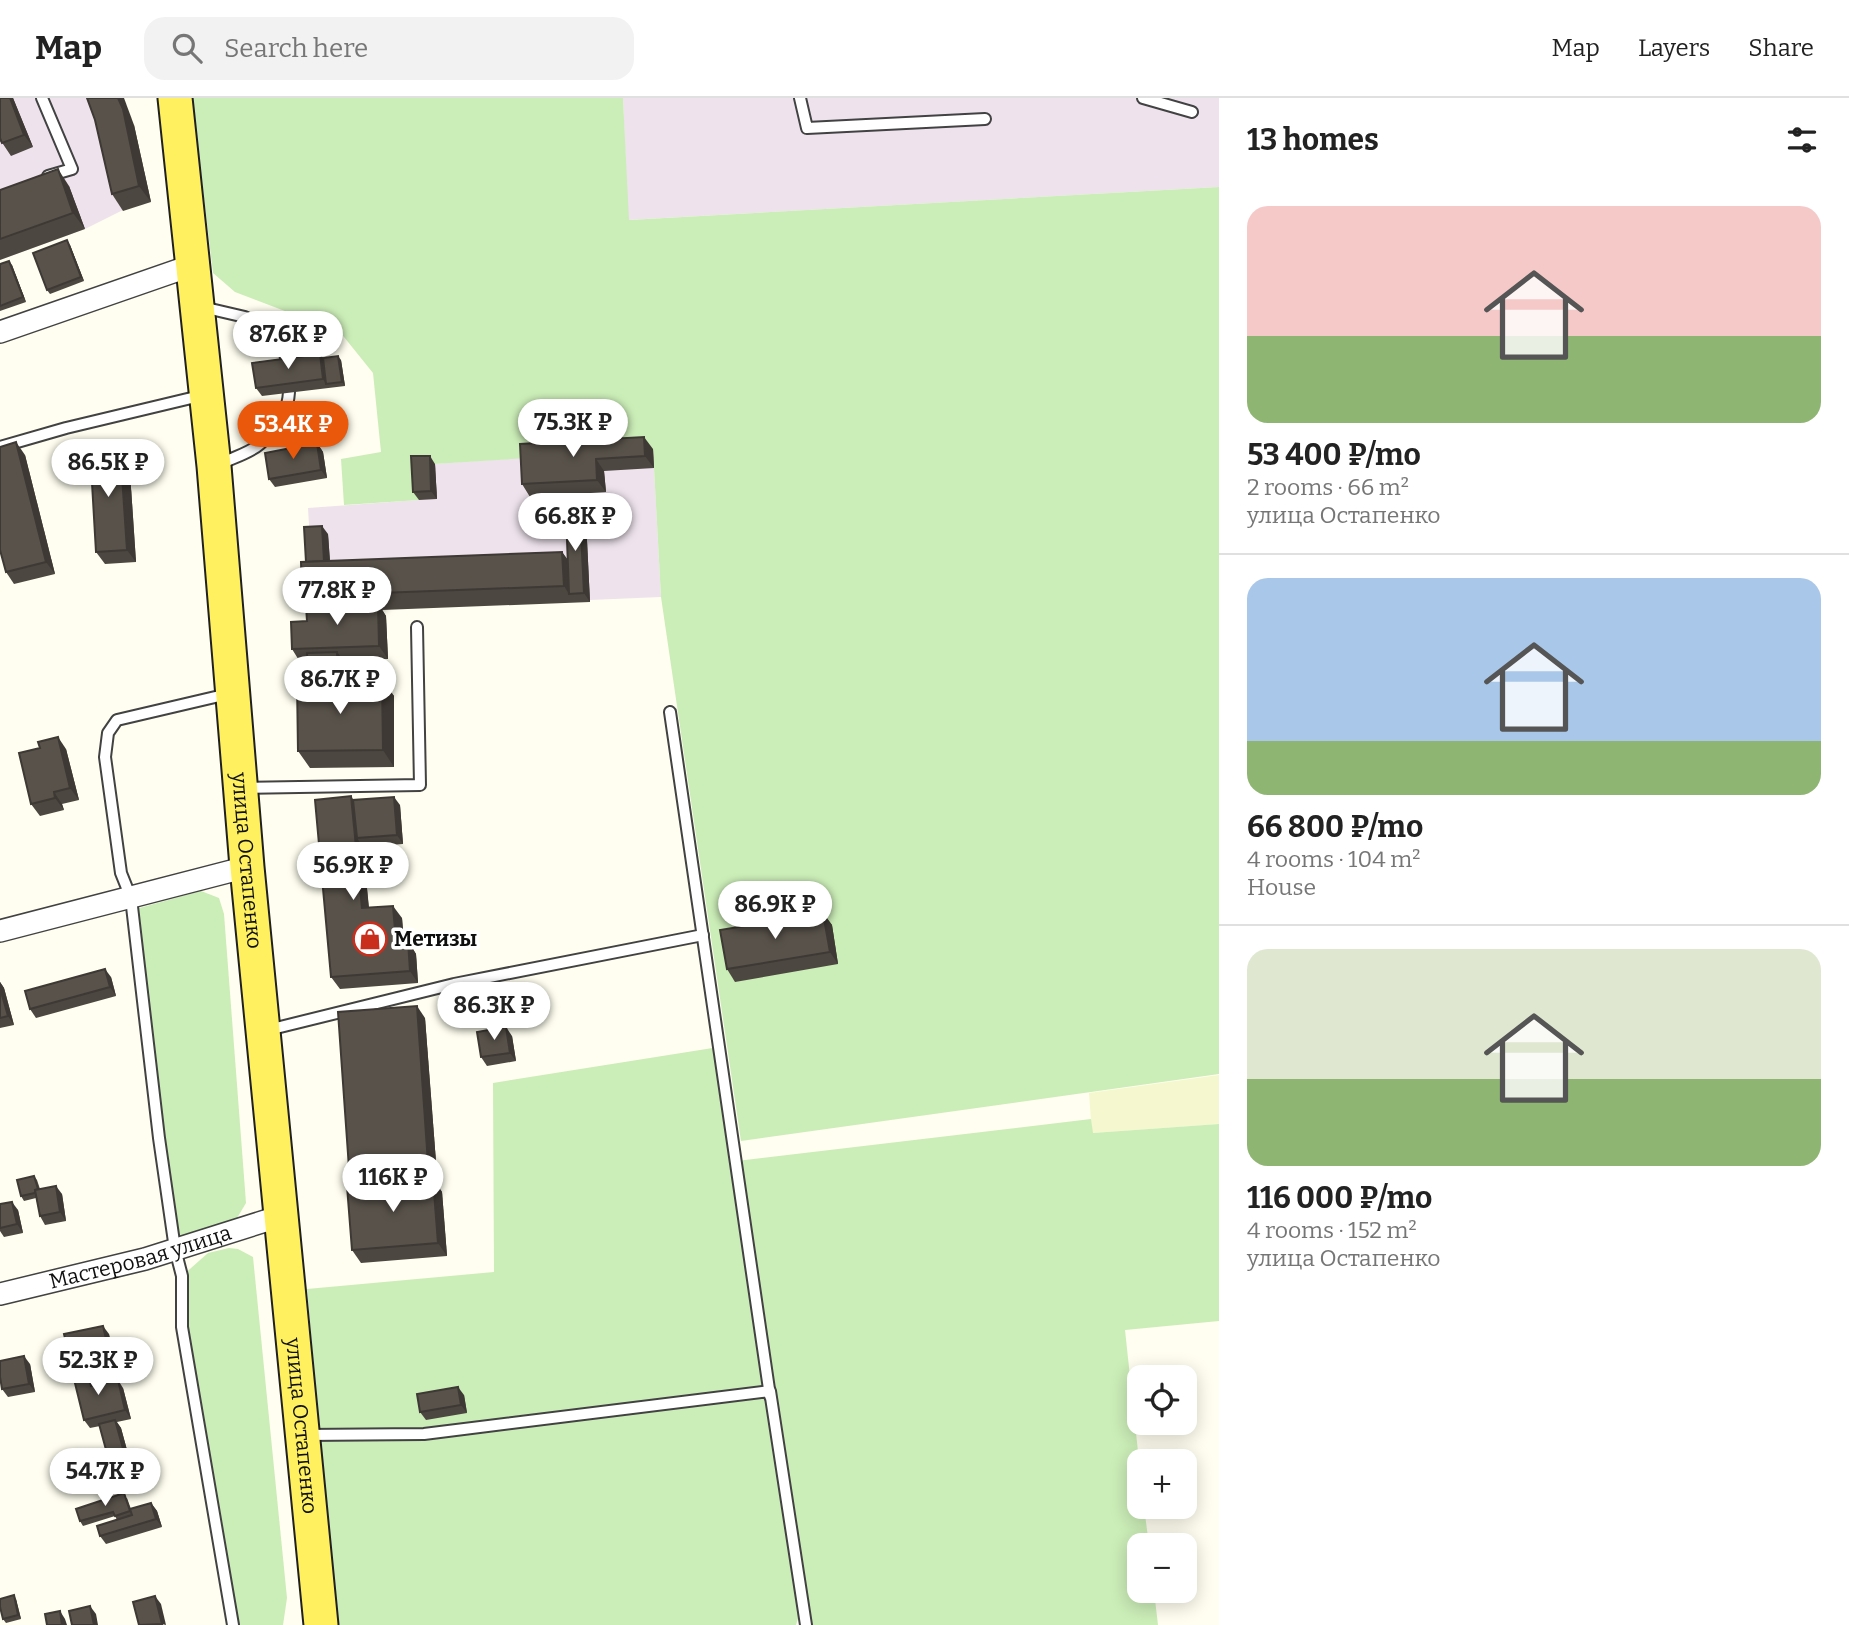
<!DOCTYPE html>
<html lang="en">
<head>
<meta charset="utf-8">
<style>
	body { margin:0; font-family:Bitter,serif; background:#f2f2f2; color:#222; height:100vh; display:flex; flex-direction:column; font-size:26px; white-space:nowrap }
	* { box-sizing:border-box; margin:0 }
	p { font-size:23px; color:#767676 }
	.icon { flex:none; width:38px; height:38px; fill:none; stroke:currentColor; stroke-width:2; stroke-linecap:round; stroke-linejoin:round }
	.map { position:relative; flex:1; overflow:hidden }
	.details { display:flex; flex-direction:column; background:#fff; width:630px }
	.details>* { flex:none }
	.buttons { position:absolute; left:1127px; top:1267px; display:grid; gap:14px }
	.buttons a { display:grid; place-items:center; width:70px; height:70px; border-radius:14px; background:#fff; box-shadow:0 4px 18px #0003; font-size:35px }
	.price { position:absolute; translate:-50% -60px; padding:0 16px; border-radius:24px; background:#fff; color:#222; font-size:23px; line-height:46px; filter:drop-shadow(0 2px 4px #0008) }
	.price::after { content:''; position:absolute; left:50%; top:42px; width:21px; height:16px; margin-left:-10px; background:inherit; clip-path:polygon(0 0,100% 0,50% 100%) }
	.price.active { background:#ea580c; color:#fff }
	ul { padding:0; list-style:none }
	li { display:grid; align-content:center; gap:14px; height:371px; padding:0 28px }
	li+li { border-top:2px solid #e0e0e0 }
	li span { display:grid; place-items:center; height:217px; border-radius:21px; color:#555 }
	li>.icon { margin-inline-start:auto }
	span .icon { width:126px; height:126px; fill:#fffc; stroke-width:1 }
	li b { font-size:30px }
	h2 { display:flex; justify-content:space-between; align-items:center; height:84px; padding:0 28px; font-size:30px }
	header { display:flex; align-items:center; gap:42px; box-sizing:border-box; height:98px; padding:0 35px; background:#fff; border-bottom:2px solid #e0e0e0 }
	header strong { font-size:33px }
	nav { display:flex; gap:38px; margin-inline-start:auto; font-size:24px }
	.search { width:490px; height:63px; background:#f2f2f2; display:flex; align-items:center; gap:18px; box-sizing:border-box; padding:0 24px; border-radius:21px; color:#767676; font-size:26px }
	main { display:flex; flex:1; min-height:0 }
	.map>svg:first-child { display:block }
	.industrial { fill:#eee3ed }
	.farmland { fill:#f5f7ce }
	.green { fill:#cbedb7 }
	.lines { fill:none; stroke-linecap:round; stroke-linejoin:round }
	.service-casing { stroke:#424242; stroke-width:14 }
	.minor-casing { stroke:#424242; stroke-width:24 }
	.primary-casing { stroke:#202020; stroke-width:37 }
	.service { stroke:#fff; stroke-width:10 }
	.minor { stroke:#fff; stroke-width:21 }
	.primary { stroke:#fff060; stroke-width:33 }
	.wall { fill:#4c4740 }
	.shaded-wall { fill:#3e3934 }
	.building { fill:#58524a; stroke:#3e3934; stroke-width:2 }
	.labels { text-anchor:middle; stroke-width:7; stroke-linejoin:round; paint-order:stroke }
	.street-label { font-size:21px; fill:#0f0f0f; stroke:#fff }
	.poi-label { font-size:21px; font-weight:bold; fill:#0f0f0f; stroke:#fff; text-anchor:start }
</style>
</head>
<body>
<header>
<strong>Map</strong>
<div class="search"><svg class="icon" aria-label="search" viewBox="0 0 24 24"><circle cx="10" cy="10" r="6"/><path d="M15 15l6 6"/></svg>Search here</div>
<nav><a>Map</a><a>Layers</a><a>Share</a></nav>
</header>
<main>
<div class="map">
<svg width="1219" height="1527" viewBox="0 0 1219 1527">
	<rect width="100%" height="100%" fill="#fffef0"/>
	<g class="industrial">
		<polygon points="0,0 92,0 123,112 85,131 0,162"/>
		<polygon points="623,0 1219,0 1219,89 628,122"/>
		<polygon points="653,351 661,499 314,514 308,410 418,402 417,367"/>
	</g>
	<polygon class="farmland" points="1219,977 1219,1026 1092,1035 1089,995"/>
	<g class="green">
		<polygon points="192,0 623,0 629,122 1219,89 1219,976 741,1043 661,499 653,352 418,367 419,402 344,407 341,361 381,354 373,275 340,234 235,194 213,175"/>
		<polygon points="201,793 219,800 224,816 246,1105 237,1120 175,1151 132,812"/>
		<polygon points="719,949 737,1063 1091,1021 1093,1035 1219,1026 1219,1223 1125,1232 1139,1363 1139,1409 1144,1409 1149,1447 1139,1447 1139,1493 1154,1493 1158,1527 806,1527 802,1508 796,1527 336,1527 307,1191 494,1174 493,985"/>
		<polygon points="229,1150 238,1151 253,1159 287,1500 283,1527 233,1527 182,1229 182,1178 208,1155"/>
	</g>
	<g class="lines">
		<defs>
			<g id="service">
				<polyline points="42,0 72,71 48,78"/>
				<polyline points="800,0 807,30 985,21"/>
				<polyline points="1143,0 1192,14"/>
				<path d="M 202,209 L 245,219 L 283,245 C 292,288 296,315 260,346 C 250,355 232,360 220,366"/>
				<polyline points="0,349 66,330 204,297"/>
				<polyline points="228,596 117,622 108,635 105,659 121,775 131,800 159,1040 175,1151 182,1178 182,1229 233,1527"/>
				<polyline points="670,614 770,1298"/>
				<polyline points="245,690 420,687 417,529"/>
				<polyline points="268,932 454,886 703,837"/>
				<polyline points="305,1337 424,1336 770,1293 806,1527"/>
			</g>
			<g id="minor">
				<polyline points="0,234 193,167"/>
				<polyline points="0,833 247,769"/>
				<path id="s1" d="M 0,1196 L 145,1161 L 281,1118"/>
			</g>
			<g id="primary">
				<path id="s2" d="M 175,0 L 214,368 L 247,769 L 321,1527"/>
			</g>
		</defs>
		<use href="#service" class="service-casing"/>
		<use href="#minor" class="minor-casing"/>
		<use href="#primary" class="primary-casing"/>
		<use href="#service" class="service"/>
		<use href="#minor" class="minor"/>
		<use href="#primary" class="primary"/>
	</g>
	<g class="wall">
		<polygon points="0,0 13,0 33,49 11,58 1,43 0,44"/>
		<polygon points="95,22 134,27 151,104 123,113 112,96"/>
		<polygon points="69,88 85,131 0,162 0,92"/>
		<polygon points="70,147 84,183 50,196 47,192"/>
		<polygon points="0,166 12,167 26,204 0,213"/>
		<polygon points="320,256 323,260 341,262 345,288 262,298 256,290"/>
		<polygon points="317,345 323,354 327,380 275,389 269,381"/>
		<polygon points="520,346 653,351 654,370 604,373 606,394 530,399 522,386"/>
		<polygon points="120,348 129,360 136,464 105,466 96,454"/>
		<polygon points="25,357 55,476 14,486 6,474"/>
		<polygon points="435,366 437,401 419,402 413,394"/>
		<polygon points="586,422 590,504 382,512 386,518 388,561 343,562 343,582 382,582 394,598 394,669 310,670 298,653 308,583 307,564 300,564 292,551 307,523 309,508 302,498 306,464 328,436 330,463 562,454 568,462"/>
		<polygon points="66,651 79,702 62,706 64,712 40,718 31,706"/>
		<polygon points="353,703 400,707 403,746 363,749 369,810 402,820 404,844 408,843 416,856 418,885 340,891 331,879"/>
		<polygon points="823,815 832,827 838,866 735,884 727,871"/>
		<polygon points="111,879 116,898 36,920 30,911"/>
		<polygon points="0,884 4,890 14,927 0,930"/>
		<polygon points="425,920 437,1077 358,1083 349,1070"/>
		<polygon points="512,938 516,963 487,968 481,959"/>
		<polygon points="34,1078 37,1082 40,1091 62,1096 66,1123 45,1127 40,1118 36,1100 24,1103 21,1098"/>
		<polygon points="433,1081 442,1094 447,1158 361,1165 352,1152"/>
		<polygon points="0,1106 18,1112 23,1135 4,1139 0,1133"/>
		<polygon points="109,1236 115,1266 76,1275 71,1266"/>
		<polygon points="30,1266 35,1294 8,1299 2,1291"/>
		<polygon points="87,1274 93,1282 94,1287 123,1290 131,1321 117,1324 121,1330 130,1363 114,1367 108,1359 100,1328 90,1330 84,1322"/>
		<polygon points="464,1297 467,1315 426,1322 420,1314"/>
		<polygon points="127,1400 131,1411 151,1405 157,1413 162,1429 106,1446 100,1438 117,1422 115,1418 83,1428 80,1423"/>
		<polygon points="16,1501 21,1521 6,1525 3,1521"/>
	</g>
	<g class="shaded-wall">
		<polygon points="10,0 13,0 33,49 24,37"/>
		<polygon points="118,0 124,0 134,27 151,104 139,88"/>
		<polygon points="58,71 69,88 85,131 73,115"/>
		<polygon points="67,142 70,147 84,183 81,179"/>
		<polygon points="9,163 12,167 26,204 23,199"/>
		<polygon points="320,256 326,264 326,286 323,281"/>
		<polygon points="338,258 341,262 345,288 342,284"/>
		<polygon points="644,339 653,351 654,370 645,358"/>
		<polygon points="16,344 25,357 55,476 46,464"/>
		<polygon points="317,345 323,354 327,380 321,372"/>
		<polygon points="120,348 129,360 136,464 127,452"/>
		<polygon points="430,358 435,366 437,401 431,393"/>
		<polygon points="596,361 604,373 606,394 597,382"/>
		<polygon points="580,414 586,422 590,504 584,495"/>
		<polygon points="322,428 328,436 331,479 325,471"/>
		<polygon points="562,454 574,471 569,496 564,488"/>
		<polygon points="378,505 386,518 388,561 379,548"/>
		<polygon points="337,554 343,562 344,598 338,590"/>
		<polygon points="382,582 394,598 394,669 383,652"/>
		<polygon points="58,639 66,651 79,702 70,690"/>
		<polygon points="54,694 62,706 64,712 55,700"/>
		<polygon points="351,698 359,711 357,740 363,749 370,823 362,810"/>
		<polygon points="394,699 400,707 403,746 397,737"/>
		<polygon points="393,808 402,820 405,857 396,844"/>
		<polygon points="823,815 832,827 838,866 830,854"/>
		<polygon points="408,843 416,856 418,885 410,873"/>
		<polygon points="105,871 111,879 116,898 110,889"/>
		<polygon points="0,884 4,890 14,927 8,918 0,890"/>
		<polygon points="417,908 425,920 437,1077 428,1065"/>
		<polygon points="506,929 512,938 516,963 510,955"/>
		<polygon points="433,1081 442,1094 447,1158 438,1145"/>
		<polygon points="56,1088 62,1096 66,1123 60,1114"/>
		<polygon points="12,1104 18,1112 23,1135 17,1126"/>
		<polygon points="103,1228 109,1236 115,1266 110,1258"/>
		<polygon points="24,1258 30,1266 35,1294 29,1286"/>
		<polygon points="87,1274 93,1282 97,1297 91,1288"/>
		<polygon points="118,1282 123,1290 131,1321 125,1312"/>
		<polygon points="458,1289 464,1297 467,1315 461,1307"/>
		<polygon points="115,1322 121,1330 130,1363 124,1354"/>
		<polygon points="151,1405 157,1413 162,1429 156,1421"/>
		<polygon points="14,1497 16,1501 21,1521 18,1517"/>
		<polygon points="155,1498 161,1506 166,1527 162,1526"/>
		<polygon points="90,1508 96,1516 98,1527 94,1527"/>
		<polygon points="60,1513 65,1521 67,1527 62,1527"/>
	</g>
	<g class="building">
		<polygon points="0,0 10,0 24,37 2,45 0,40"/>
		<polygon points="87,0 118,0 123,11 139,88 112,96 95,22"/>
		<polygon points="58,71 73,115 0,141 0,92"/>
		<polygon points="67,142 81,179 47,192 33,155"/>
		<polygon points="9,163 23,199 0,208 0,166"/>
		<polygon points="320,256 323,281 256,290 252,265"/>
		<polygon points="338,258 342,284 326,286 323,260"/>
		<polygon points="644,339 645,358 596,361 597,382 522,386 520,346"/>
		<polygon points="16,344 46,464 6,474 0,452 0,349"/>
		<polygon points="317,345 321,372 269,381 265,355"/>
		<polygon points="120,348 127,452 96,454 90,350"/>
		<polygon points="411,358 430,358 431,393 413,394"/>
		<polygon points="566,414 580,414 584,495 569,496"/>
		<polygon points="322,428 324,463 306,464 304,429"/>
		<polygon points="562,454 564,488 302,498 301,464"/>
		<polygon points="378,505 379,548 292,551 291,524 307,523 306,508"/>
		<polygon points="337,554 338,582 308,583 307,555"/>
		<polygon points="382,582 383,652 298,653 297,583"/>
		<polygon points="58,639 70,690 54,694 55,700 31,706 19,655 40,650 38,644"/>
		<polygon points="351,698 362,810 393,808 396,844 408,843 410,873 331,879 315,702"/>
		<polygon points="394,699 397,737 357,740 353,702"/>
		<polygon points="823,815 830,854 727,871 720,832"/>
		<polygon points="105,871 110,889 30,911 25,893"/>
		<polygon points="0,890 8,918 0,920"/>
		<polygon points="417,908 428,1065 349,1070 338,914"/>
		<polygon points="506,929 510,955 481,959 477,934"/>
		<polygon points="34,1078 38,1091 35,1092 35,1095 21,1098 17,1082"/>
		<polygon points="433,1081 438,1145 352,1152 347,1088"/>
		<polygon points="56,1088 60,1114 40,1118 35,1092"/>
		<polygon points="12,1104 17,1126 0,1130 0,1106"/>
		<polygon points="103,1228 110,1258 71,1266 64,1236"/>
		<polygon points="24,1258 29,1286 2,1291 0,1279 0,1263"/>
		<polygon points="87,1274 91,1288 118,1282 125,1312 84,1322 73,1277"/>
		<polygon points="458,1289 461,1307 420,1314 417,1296"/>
		<polygon points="115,1322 124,1354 108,1359 99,1326"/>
		<polygon points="124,1395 130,1413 115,1418 113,1414 80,1423 76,1411"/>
		<polygon points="151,1405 156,1421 100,1438 97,1428 132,1417 130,1411"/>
		<polygon points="14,1497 18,1517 3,1521 0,1509 0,1501"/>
		<polygon points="155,1498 162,1526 139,1527 133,1504"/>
		<polygon points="90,1508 94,1527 72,1527 69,1513"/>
		<polygon points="60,1513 62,1527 47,1527 45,1516"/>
	</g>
	<defs>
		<symbol id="shop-ring" viewBox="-11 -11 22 22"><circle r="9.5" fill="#fff" stroke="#c92e1d" stroke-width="1.5"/><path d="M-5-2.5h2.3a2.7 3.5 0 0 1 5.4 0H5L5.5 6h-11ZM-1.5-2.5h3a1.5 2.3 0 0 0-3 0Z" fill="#c92e1d"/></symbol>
	</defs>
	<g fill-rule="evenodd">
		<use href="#shop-ring" x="351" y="822" width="38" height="38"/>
	</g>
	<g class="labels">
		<g class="street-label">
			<text dy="7" stroke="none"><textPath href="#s2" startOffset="766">улица Остапенко</textPath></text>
			<text dy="7" stroke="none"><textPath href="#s1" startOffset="145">Мастеровая улица</textPath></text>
			<text dy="7" stroke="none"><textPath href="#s2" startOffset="1334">улица Остапенко</textPath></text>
		</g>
		<g class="poi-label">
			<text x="394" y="848">Метизы</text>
		</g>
	</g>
</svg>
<div class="buttons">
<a><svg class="icon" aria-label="locate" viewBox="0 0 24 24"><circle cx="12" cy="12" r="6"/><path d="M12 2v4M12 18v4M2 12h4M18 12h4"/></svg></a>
<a>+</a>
<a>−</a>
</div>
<b class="price" style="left:288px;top:273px">87.6K ₽</b>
<b class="price" style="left:573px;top:361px">75.3K ₽</b>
<b class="price active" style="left:293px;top:363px">53.4K ₽</b>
<b class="price" style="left:108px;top:401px">86.5K ₽</b>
<b class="price" style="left:575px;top:455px">66.8K ₽</b>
<b class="price" style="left:337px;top:529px">77.8K ₽</b>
<b class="price" style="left:340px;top:618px">86.7K ₽</b>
<b class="price" style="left:353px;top:804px">56.9K ₽</b>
<b class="price" style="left:775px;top:843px">86.9K ₽</b>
<b class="price" style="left:494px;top:944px">86.3K ₽</b>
<b class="price" style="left:393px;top:1116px">116K ₽</b>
<b class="price" style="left:98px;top:1299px">52.3K ₽</b>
<b class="price" style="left:105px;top:1410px">54.7K ₽</b>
</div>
<section class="details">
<h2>13 homes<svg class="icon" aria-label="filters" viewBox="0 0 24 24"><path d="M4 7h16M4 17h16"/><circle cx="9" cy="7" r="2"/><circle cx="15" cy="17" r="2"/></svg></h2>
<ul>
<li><span style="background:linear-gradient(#f6c9c9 60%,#8fb573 0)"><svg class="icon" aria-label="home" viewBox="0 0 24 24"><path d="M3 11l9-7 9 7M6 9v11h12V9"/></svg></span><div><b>53 400 ₽/mo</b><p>2 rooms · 66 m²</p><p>улица Остапенко</p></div></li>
<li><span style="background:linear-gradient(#a9c7e8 75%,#8fb573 0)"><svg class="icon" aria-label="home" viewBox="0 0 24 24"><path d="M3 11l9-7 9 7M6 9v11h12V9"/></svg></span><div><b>66 800 ₽/mo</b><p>4 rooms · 104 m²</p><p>House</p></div></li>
<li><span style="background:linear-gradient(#dfe7d0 60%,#8fb573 0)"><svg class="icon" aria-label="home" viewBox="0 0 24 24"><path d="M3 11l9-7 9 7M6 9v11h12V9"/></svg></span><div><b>116 000 ₽/mo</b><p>4 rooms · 152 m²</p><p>улица Остапенко</p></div></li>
</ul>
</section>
</main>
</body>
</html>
